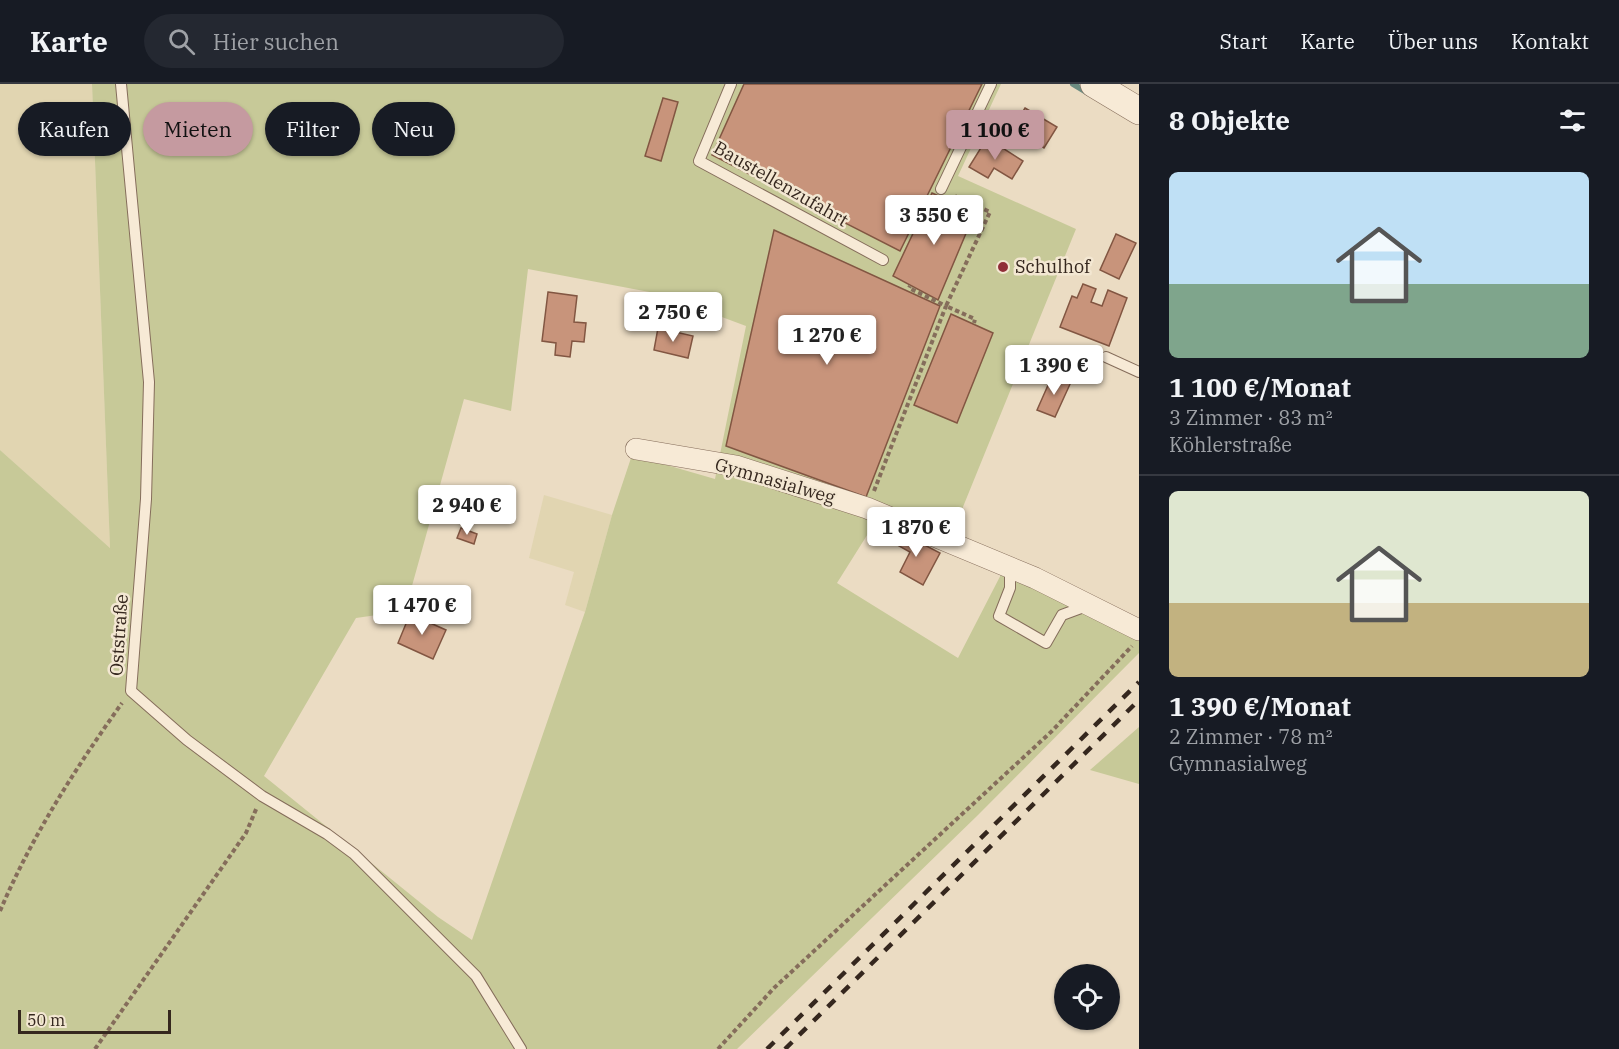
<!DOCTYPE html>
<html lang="de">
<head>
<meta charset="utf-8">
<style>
	body { margin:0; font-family:"IBM Plex Serif",serif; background:#242831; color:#f1f3f6; height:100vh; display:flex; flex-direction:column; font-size:22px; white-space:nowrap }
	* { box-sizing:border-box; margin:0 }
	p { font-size:20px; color:#9ea1a6 }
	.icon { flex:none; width:33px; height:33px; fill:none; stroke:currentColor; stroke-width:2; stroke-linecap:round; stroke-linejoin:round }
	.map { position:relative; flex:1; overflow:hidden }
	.sheet { display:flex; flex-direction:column; background:#171b24; width:480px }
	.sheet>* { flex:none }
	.top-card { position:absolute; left:18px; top:18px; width:570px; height:54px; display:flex; gap:12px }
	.fabs { position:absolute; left:1054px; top:880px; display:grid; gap:12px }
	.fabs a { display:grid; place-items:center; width:66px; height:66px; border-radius:50%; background:#171b24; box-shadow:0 2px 4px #0004; font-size:30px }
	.scale { position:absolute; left:18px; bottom:15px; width:153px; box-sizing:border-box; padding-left:6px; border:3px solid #35271e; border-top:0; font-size:16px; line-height:21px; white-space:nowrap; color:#35271e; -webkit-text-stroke:4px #f3e7d2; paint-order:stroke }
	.price { position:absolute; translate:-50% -51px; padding:0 14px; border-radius:6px; background:#fff; color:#222; font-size:20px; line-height:39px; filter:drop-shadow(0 2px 3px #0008) }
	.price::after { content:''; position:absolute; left:50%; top:36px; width:18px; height:14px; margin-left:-9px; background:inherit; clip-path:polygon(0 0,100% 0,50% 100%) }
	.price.on { background:#c59aa0; color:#111 }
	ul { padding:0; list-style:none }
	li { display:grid; align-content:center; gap:12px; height:318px; padding:0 30px }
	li+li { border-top:2px solid #363941 }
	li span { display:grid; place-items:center; height:186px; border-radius:9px; color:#555 }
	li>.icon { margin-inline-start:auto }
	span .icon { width:108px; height:108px; fill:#fffc; stroke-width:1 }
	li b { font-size:26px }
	h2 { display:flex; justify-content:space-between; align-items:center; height:72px; padding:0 30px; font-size:26px }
	.pill { padding:0 21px; border-radius:27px; background:#171b24; box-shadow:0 2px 4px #0004; font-size:21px; line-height:54px }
	.pill.on { background:#c59aa0; color:#111 }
	header { display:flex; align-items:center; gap:36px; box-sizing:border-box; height:84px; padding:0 30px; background:#171b24; border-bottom:2px solid #363941 }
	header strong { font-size:28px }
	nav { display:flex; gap:33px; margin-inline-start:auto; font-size:21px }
	.search { width:420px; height:54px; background:#242831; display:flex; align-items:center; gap:15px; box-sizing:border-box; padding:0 21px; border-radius:33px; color:#9ea1a6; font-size:22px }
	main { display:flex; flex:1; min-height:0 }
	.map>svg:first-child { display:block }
	.farmland { fill:#e1d5b1 }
	.green { fill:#c7c998; fill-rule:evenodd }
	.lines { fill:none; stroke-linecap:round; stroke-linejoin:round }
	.stream { stroke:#6c8c81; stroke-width:6 }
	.building { fill:#c8947b; stroke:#825642; stroke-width:1.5 }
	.service-casing { stroke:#856d5b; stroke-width:12 }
	.minor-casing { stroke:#856d5b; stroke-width:22 }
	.tertiary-casing { stroke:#856d5b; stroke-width:28 }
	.path { stroke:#856d5b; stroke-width:4; stroke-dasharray:4.5 3; stroke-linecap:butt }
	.service { stroke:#f7ead6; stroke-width:10 }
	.minor { stroke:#f7ead6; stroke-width:21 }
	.tertiary { stroke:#f7ead6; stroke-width:27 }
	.rail { stroke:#35271e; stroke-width:4.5; stroke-dasharray:10 10; stroke-linecap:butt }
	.poi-dot { fill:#902e37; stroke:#f3e7d2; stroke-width:2 }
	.labels { text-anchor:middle; stroke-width:5; stroke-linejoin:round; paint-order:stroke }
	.street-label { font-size:18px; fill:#35271e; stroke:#f3e7d2 }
	.poi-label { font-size:18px; fill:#35271e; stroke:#f3e7d2; text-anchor:start }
</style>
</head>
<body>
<header>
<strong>Karte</strong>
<div class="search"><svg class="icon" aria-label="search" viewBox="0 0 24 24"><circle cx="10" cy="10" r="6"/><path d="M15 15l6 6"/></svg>Hier suchen</div>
<nav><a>Start</a><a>Karte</a><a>Über uns</a><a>Kontakt</a></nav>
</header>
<main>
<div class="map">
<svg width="1139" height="965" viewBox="0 0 1139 965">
	<rect width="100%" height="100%" fill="#ebdcc3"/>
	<g class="farmland">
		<polygon points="0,0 92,0 110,464 0,366"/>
		<polygon points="544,411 612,431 585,528 565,521 574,488 529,474"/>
	</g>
	<g class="green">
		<path d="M 92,0 L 1001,0 L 958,92 L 1076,145 L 954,445 L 886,421 L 837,499 L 958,574 L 1009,475 L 1139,538 L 1139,569 L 978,731 L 737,965 L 0,965 L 0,366 L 110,464 ZM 528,185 L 660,210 L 746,242 L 715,395 L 632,371 L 612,431 L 585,528 L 472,856 L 438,833 L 264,692 L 356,534 L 405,527 L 464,315 L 511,327 Z"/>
		<polygon points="1139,643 1139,700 1090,686"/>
	</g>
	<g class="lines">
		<polyline class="stream" points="1073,0 1088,9"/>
	</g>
	<g class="building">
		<polygon points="744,0 982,0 900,167 712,71"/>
		<polygon points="663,14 678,18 661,77 645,72"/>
		<polygon points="1025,24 1057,43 1044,64 1013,44"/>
		<polygon points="987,54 1023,77 1012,95 994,84 988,94 969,83"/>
		<polygon points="932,109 975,128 938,216 893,192"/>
		<polygon points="774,146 940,222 866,413 726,362"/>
		<polygon points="1116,150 1136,159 1119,195 1100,186"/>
		<polygon points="1083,200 1096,205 1091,218 1102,222 1108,206 1127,214 1109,262 1060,243 1072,212 1077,214"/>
		<polygon points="548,208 577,212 574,238 586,239 584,258 572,257 570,273 555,271 556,259 542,257"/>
		<polygon points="951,230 993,249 957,339 914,321"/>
		<polygon points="658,244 693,252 688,274 654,266"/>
		<polygon points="1053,290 1071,298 1055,333 1037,326"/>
		<polygon points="461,444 477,450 474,460 457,454"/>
		<polygon points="898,447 940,469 923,501 900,488 910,468 892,458"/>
		<polygon points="410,530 446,546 433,575 398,559"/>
	</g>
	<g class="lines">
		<defs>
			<g id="service">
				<polyline points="121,0 149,298 146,415 131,607 187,656 262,712 327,750 354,770 476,892 521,965"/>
				<polyline points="731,0 699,77 883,176"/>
				<polyline points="941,105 991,0"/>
				<polyline points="1106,273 1139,288"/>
				<polyline points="1010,482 1010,504 999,532 1046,559 1062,531 1089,521"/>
			</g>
			<polyline id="minor" points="636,365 736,382 867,424 1035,494 1139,546"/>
			<polyline id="tertiary" points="1094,0 1139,27"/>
		</defs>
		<use href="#service" class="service-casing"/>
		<use href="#minor" class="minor-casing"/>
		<use href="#tertiary" class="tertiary-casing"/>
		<g class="path">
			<polyline points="957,113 990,128 946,222 975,235 974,239"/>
			<polyline points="955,119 957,113 955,112"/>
			<polyline points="874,407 946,222 909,204 910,202"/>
			<path d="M 0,827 C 32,752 75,685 122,619"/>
			<polyline points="95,965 246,749 257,723"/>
			<polyline points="718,965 774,904 1052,647 1132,562"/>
		</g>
		<use href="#service" class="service"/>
		<use href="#minor" class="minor"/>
		<use href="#tertiary" class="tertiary"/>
		<g class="rail">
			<polyline points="767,965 1139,598"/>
			<polyline points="785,965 1139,616"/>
		</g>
	</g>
	<circle class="poi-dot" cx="1003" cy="183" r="6"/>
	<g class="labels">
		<g class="street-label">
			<text transform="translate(781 100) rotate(30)" y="6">Baustellenzufahrt</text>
			<text transform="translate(775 397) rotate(16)" y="6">Gymnasialweg</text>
			<text transform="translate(119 551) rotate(-86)" y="6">Oststraße</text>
		</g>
		<g class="poi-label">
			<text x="1015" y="189">Schulhof</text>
		</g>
	</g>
</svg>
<div class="fabs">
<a><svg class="icon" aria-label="locate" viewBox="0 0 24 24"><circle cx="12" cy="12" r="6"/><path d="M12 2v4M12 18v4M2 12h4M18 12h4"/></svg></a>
</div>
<div class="scale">50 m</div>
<b class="price on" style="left:995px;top:77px">1 100 €</b>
<b class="price" style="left:934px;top:162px">3 550 €</b>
<b class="price" style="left:673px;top:259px">2 750 €</b>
<b class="price" style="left:827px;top:282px">1 270 €</b>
<b class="price" style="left:1054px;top:312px">1 390 €</b>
<b class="price" style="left:467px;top:452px">2 940 €</b>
<b class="price" style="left:916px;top:474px">1 870 €</b>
<b class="price" style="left:422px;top:552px">1 470 €</b>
<div class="top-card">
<a class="pill">Kaufen</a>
<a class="pill on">Mieten</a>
<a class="pill">Filter</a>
<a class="pill">Neu</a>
</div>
</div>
<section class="sheet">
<h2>8 Objekte<svg class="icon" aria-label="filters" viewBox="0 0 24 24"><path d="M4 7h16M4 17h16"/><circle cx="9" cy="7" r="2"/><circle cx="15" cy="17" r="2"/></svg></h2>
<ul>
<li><span style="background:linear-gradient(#bfe0f5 60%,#7fa58c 0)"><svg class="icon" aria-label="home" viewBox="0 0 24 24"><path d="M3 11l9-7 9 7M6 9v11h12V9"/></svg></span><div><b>1 100 €/Monat</b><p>3 Zimmer · 83 m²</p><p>Köhlerstraße</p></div></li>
<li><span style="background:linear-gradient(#dfe7d0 60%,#c2b280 0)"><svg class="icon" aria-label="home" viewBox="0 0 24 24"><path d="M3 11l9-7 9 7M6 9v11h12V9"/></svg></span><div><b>1 390 €/Monat</b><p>2 Zimmer · 78 m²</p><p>Gymnasialweg</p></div></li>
</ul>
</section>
</main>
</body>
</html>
